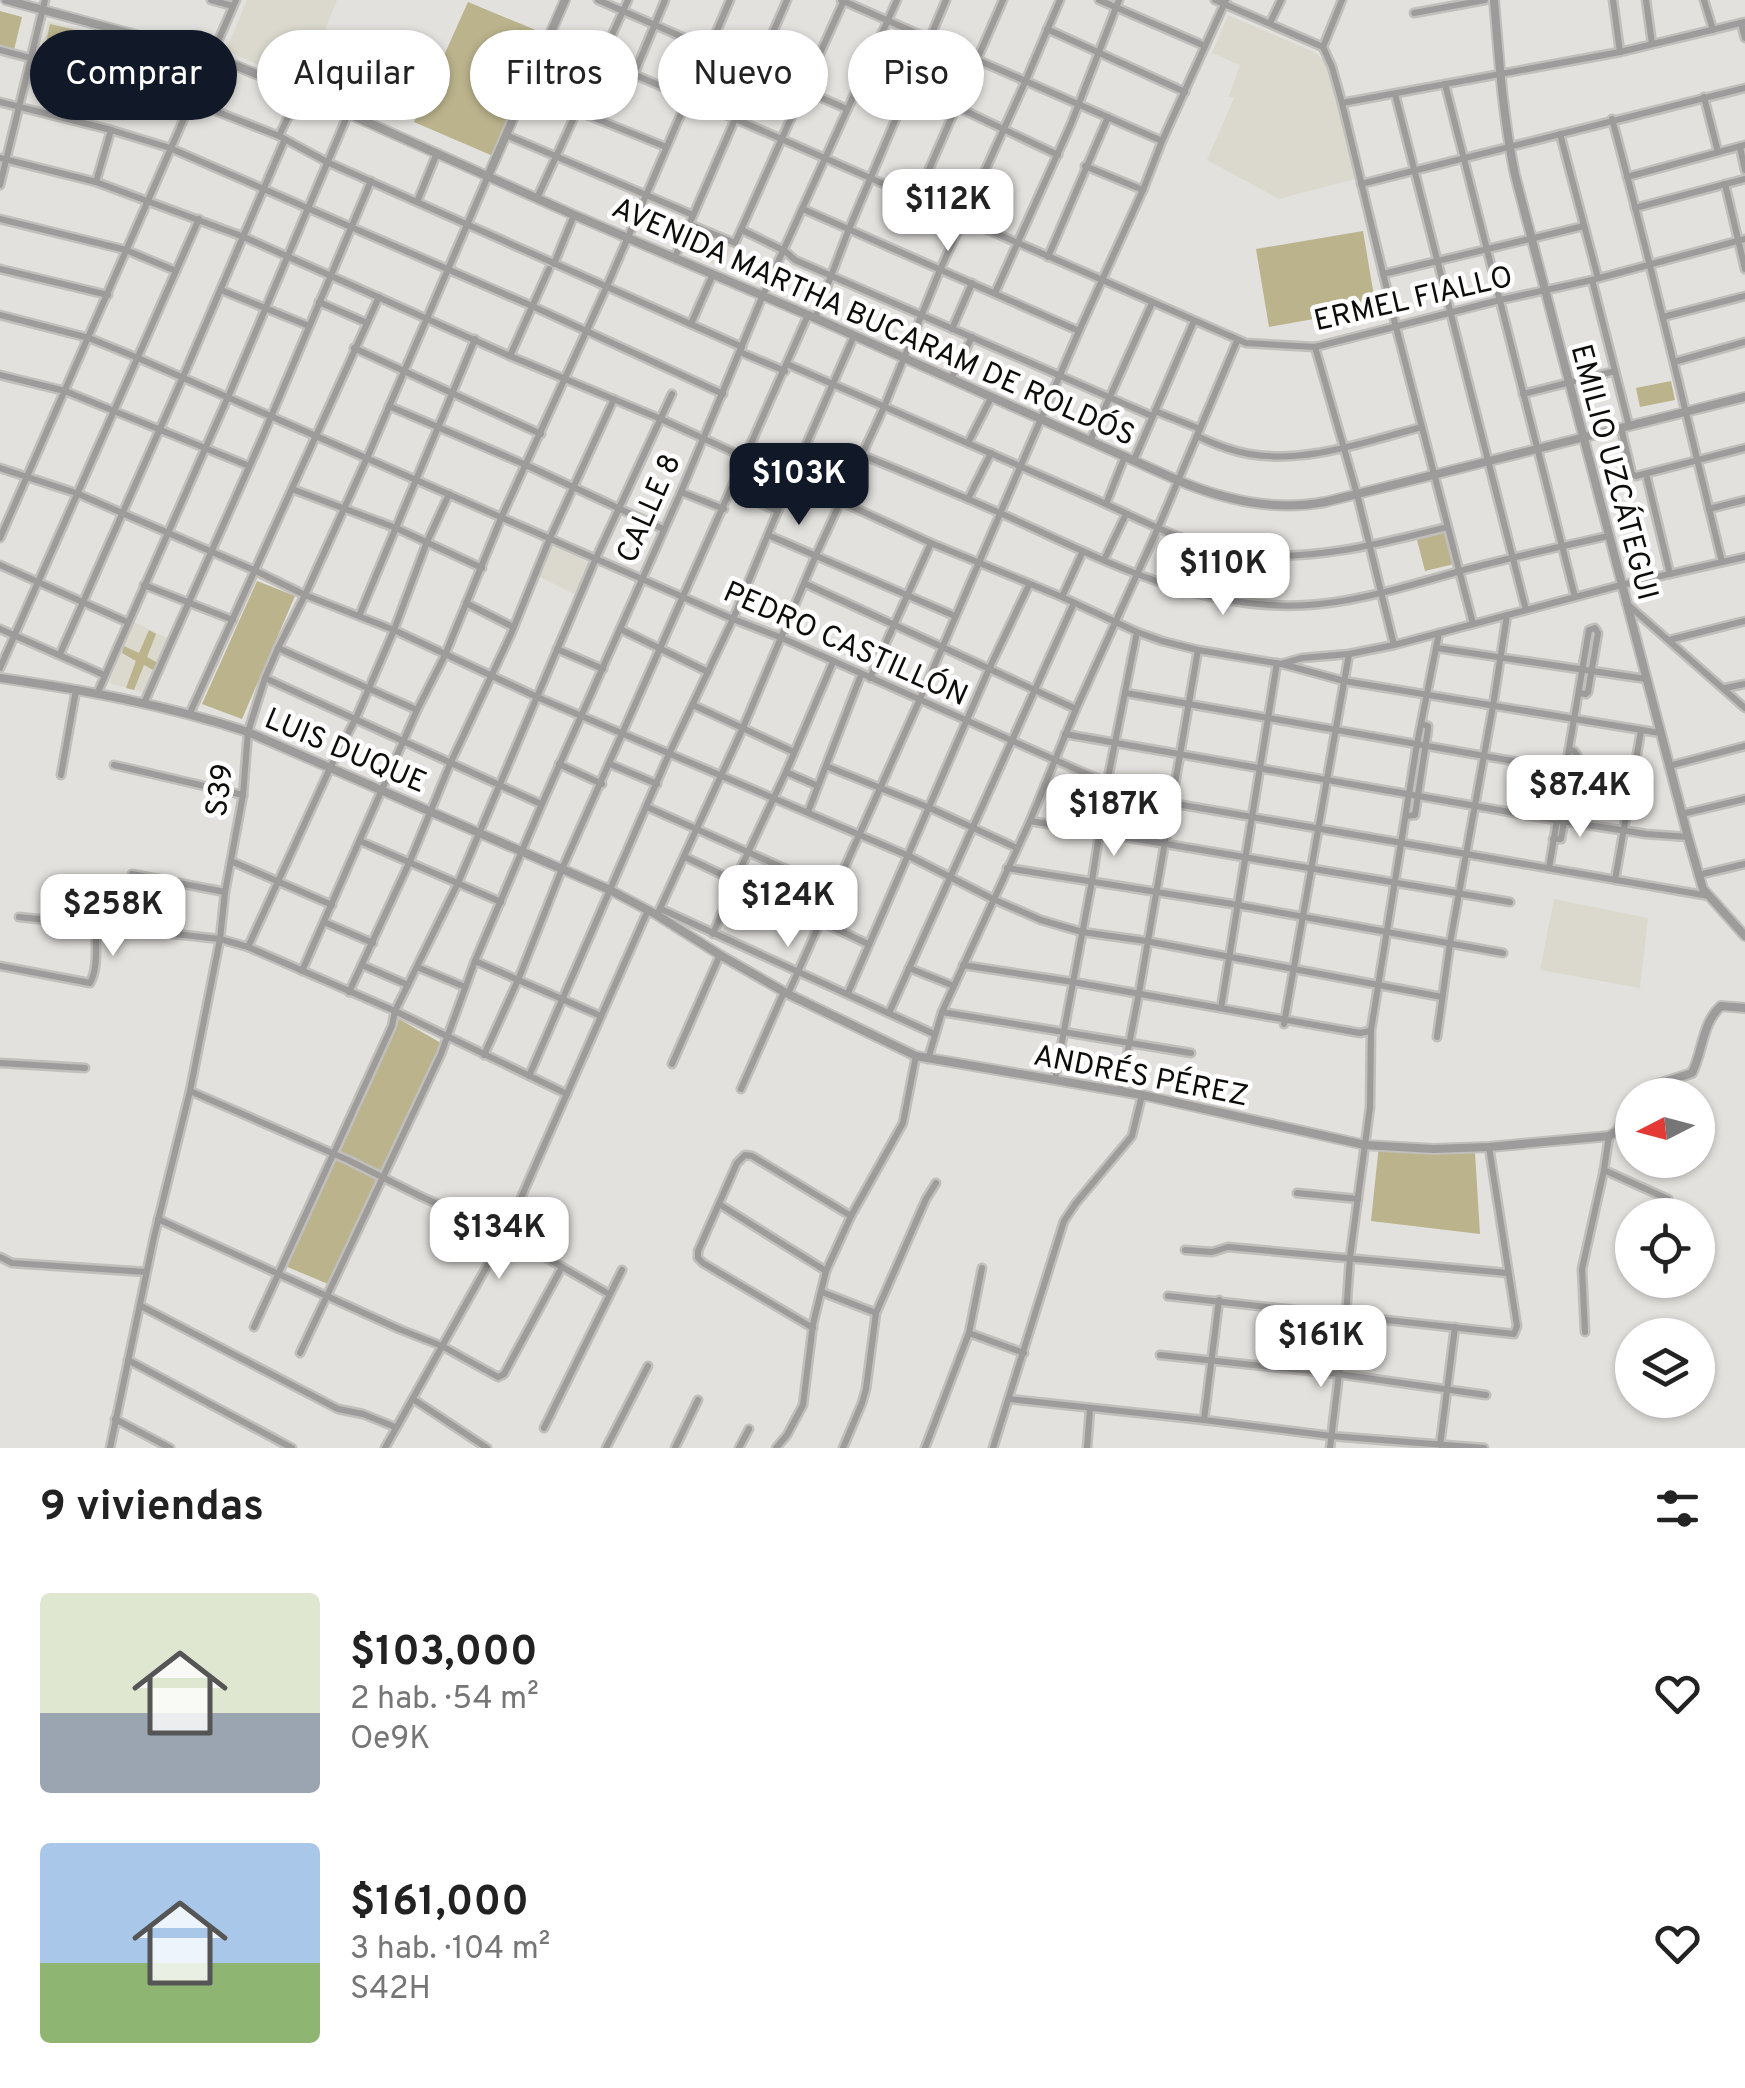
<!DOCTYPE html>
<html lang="es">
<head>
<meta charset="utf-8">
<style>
	body { margin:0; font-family:Overpass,sans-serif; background:#f6f6f6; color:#222; height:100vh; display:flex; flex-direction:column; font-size:38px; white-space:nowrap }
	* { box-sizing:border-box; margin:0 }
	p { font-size:32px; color:#767676 }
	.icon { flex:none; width:55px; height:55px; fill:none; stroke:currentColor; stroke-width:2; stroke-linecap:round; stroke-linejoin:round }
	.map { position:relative; height:1448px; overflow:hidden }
	.panel { display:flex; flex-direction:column; background:#fff; flex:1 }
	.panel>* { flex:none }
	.hud { position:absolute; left:30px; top:30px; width:1000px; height:90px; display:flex; gap:20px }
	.needle { width:65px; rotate:264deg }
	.buttons { position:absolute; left:1615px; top:1078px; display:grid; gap:20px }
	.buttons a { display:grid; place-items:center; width:100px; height:100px; border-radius:50%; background:#fff; box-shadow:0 2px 8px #0004; font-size:50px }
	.price { position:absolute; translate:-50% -85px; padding:0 22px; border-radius:20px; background:#fff; color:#222; font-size:32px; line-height:65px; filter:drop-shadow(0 2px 5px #0008) }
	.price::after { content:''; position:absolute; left:50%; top:60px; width:30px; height:22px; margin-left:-15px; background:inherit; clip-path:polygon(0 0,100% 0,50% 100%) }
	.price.selected { background:#111827; color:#fff }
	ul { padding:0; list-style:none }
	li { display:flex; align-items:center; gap:30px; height:250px; padding:0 40px }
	li span { display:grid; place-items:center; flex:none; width:280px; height:200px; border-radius:10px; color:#555 }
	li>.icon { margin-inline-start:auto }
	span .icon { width:120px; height:120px; fill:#fffc; stroke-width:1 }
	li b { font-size:42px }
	h2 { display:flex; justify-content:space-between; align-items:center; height:120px; padding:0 40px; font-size:42px }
	.chip { padding:0 35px; border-radius:45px; background:#fff; box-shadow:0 2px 8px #0004; font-size:35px; line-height:90px }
	.chip.selected { background:#111827; color:#fff }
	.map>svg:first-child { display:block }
	.built { fill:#dbd9cd }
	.green { fill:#bab38c }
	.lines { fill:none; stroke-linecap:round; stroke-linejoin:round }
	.minor-casing { stroke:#c0bfbb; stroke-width:11 }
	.tertiary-casing { stroke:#c0bfbb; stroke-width:12 }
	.minor { stroke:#9d9c9b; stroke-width:6 }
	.tertiary { stroke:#9d9c9b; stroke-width:8 }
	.labels { text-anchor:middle; stroke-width:9; stroke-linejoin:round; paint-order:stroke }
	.street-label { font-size:30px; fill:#0d0d0b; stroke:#fff }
</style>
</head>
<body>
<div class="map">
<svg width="1745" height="1448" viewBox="0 0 1745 1448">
	<rect width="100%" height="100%" fill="#e2e1dd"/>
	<g class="built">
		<polygon points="247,0 337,0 303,85 226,50"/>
		<polygon points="1228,15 1314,52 1328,64 1355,179 1279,199 1207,160 1234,98 1229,96 1240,65 1212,53"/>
		<polygon points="48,21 200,60 185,94 39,57"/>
		<polygon points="692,229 732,245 723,268 683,251"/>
		<polygon points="552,546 590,563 576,595 540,577"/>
		<polygon points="134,622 171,640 148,694 109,683"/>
		<polygon points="1554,899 1648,918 1640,988 1540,970"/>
	</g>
	<g class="green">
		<polygon points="468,2 545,34 493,156 414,122"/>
		<polygon points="0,11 22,17 14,50 0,47"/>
		<polygon points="50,24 120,41 112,73 43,56"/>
		<polygon points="124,43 158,52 150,83 116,75"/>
		<polygon points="1363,231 1376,308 1269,327 1256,249"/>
		<polygon points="1671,381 1675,400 1640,407 1636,388"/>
		<polygon points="1444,525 1454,564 1425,571 1415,532"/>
		<polygon points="257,581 295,596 242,719 202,704"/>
		<polygon points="149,630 156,634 147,657 160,664 157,672 144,665 134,690 126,688 136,661 122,653 124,646 139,653"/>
		<polygon points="399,1019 441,1043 381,1173 340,1152"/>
		<polygon points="1379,1145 1475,1153 1480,1234 1371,1221"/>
		<polygon points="337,1158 378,1180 328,1284 285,1266"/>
	</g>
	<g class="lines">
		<defs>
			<g id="minor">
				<polyline points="211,0 233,6"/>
				<polyline points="598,0 847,109"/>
				<polyline points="841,0 1162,141"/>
				<polyline points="1099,0 1205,46"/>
				<polyline points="1215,0 1323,47"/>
				<polyline points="1342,0 1323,47 1332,67 1342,103 1396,327 1473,624"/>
				<polyline points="1613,0 1620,52"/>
				<polyline points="1646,0 1652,44"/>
				<polyline points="1704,0 1713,30"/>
				<polyline points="1414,13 1485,0"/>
				<polyline points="1270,23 1281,0"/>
				<polyline points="1741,23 1745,38"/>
				<polyline points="1047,29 1185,92"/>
				<polyline points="549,37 1246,343 1315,347 1500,300 1592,280 1745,239"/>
				<polyline points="0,50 190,101 279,136 327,162 742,347"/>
				<polyline points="634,74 665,0"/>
				<polyline points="1445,84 1575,597"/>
				<polyline points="526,87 577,111 666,147"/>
				<polyline points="1395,94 1526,610"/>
				<polyline points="1704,97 1718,152"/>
				<polyline points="0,102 111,130 170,148 532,306 723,394"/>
				<polyline points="1342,103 1620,52 1745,22"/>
				<polyline points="957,107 1058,155"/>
				<path d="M 1612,119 C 1652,266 1686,415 1722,562"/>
				<polyline points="1560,134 1598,278"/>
				<polyline points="506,135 693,215"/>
				<polyline points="279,136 300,92"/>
				<polyline points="1740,147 1745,170"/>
				<polyline points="0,158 96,182 244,237 510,356 661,419 931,543 1062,597 1137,632 1162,641 1198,650 1281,664 1302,658 1349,654 1394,645 1621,585 1745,557"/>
				<polyline points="1085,166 1143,190"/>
				<polyline points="1627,177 1745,145"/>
				<polyline points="96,182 111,130"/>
				<polyline points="1361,184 1745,88"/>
				<polyline points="1725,184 1745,269"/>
				<polyline points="0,185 45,0"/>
				<polyline points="537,198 628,0"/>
				<polyline points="916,199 1003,0"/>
				<polyline points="417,202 437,153"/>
				<polyline points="1635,208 1745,179"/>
				<polyline points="803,209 1079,331"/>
				<polyline points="0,219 126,250 176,271"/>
				<polyline points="689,224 735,243 844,0"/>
				<polyline points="742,230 785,251 795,260 1152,416"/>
				<polyline points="675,257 787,0"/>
				<polyline points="1048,257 1108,117"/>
				<polyline points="554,264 574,215"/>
				<polyline points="0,269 108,295"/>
				<polyline points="1383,274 1584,226"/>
				<polyline points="1592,280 1629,426"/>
				<polyline points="221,290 309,326"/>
				<polyline points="995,293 1071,124 1119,0"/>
				<polyline points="319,302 367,323"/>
				<polyline points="0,315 89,338 138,358 733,619 782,638 1080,771 1131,792 1171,803 1709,896"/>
				<polyline points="1663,317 1745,296"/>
				<polyline points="815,318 849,229 946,0"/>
				<polyline points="691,324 713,274"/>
				<polyline points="952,329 972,283"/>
				<polyline points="1315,347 1357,494 1394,645"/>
				<polyline points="354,348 541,434"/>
				<polyline points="740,352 785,371"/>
				<polyline points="510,356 549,269"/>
				<polyline points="1674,362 1745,342"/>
				<path d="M 787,364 C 887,408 987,452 1088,496 C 1141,519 1193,550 1252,555 C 1318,560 1383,543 1447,527"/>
				<polyline points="0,375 65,391 249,466"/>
				<polyline points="951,379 972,337"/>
				<polyline points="1523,394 1615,371"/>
				<polyline points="389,406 526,465 663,529"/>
				<polyline points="1155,411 1200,429"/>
				<polyline points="1621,428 1632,474 1636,476 1745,448"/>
				<path d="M 1197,436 C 1214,444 1231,451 1249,454 C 1307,464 1367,441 1422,427"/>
				<polyline points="1090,441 1152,303"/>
				<polyline points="968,443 991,398"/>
				<path d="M 862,455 C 911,475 960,495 1009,517 C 1107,562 1207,616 1320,604 C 1367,599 1414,584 1460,571 C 1509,558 1558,547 1608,536"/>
				<polyline points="1134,460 1194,321"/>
				<polyline points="0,468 76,493 256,571 305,595 394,630 537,697 909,856 993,899 1041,920 1082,932 1146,941 1442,997"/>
				<polyline points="1646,474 1670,574"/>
				<polyline points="292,489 396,528 482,568"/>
				<polyline points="731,491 778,511"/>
				<polyline points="681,492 724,509"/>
				<polyline points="968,499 991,453"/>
				<polyline points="1106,504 1125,456"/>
				<polyline points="1709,509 1745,500"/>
				<polyline points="768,535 955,616"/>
				<polyline points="0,538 236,0"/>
				<polyline points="1104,560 1126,514"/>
				<polyline points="0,565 127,622"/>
				<polyline points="806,584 1076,709"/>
				<polyline points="144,585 233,620"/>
				<polyline points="1062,597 1083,551"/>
				<polyline points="466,603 513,627"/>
				<polyline points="1626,603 1745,708"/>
				<polyline points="359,616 475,339"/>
				<polyline points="0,629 104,675"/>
				<polyline points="620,629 708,672"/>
				<polyline points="1669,640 1745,621"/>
				<polyline points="278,648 417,710"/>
				<polyline points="1437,648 1646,679"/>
				<polyline points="557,649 603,669"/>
				<polyline points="60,654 183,377 285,139"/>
				<polyline points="1282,664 1344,681 1660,733"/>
				<polyline points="0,668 199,219"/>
				<polyline points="265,678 541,804"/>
				<polyline points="870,678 931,543"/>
				<polyline points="1725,688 1745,684"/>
				<polyline points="1126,693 1564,770"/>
				<polyline points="97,694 228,397 348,114"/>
				<polyline points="144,703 262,438 371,181"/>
				<polyline points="693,705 794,752"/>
				<polyline points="190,713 379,297"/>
				<polyline points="1065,734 1555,820 1646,834 1688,837"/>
				<polyline points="559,764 602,784"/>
				<polyline points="610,764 657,784"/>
				<polyline points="114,765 243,795"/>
				<polyline points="826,766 930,808 1017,848"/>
				<polyline points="1669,766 1745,746"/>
				<polyline points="786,772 818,786"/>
				<polyline points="1573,772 1631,781"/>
				<polyline points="61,775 76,690"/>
				<polyline points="1559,798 1568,799 1577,755 1574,751 1569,749"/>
				<polyline points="647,807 833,890"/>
				<polyline points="808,812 861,675"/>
				<polyline points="1682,814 1745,799"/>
				<polyline points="1406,816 1415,815 1428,729 1428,726 1422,724"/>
				<polyline points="1030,821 1510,902"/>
				<polyline points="1553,839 1561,839 1568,799"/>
				<polyline points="360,841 501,902"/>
				<polyline points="685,857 868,944"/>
				<polyline points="231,861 332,905"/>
				<polyline points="1007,868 1238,905 1503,953"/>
				<polyline points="1549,868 1589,630 1595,628 1598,633 1588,692 1586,694 1579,693"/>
				<polyline points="132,874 225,892"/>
				<polyline points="1698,875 1745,864"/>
				<polyline points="1615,880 1641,731"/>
				<polyline points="661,909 934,1034"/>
				<polyline points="657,915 742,730 816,555 884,407 940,270 1026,80 1060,0"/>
				<polyline points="19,917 220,939 248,947 395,1011 567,1094"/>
				<polyline points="324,922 373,943"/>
				<polyline points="713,934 734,882 786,772 833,662"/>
				<polyline points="248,947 331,766 356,718 394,630 427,542 449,494"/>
				<polyline points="475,961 601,1016"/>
				<polyline points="362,965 408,985"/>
				<polyline points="963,965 1073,982 1360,1033 1370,1031"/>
				<path d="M 0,966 L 90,983 C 99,967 95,943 96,924"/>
				<polyline points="417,967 465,987"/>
				<polyline points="909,968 954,986"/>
				<polyline points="302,971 417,710 445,655 502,516 607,286 730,0"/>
				<polyline points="349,992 410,861 451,762 511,634 550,538 614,399"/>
				<polyline points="848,993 989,669 1029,585"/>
				<polyline points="788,994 920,699 1079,331 1143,190 1162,141 1226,0"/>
				<polyline points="1221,1008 1277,663"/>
				<polyline points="942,1012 1191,1053"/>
				<polyline points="889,1013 1074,603"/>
				<polyline points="1284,1024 1349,654"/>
				<polyline points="1437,1037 1450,943 1493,706 1507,615"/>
				<polyline points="484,1055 518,980 562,869 808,315"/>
				<polyline points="928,1059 942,1012 1030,821 1076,709 1158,528 1237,341"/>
				<polyline points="0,1063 85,1068"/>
				<polyline points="672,1064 720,955"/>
				<polyline points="529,1076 669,754 733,619 791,479 854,336"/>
				<polyline points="1055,1079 1092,881 1107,783 1137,632"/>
				<polyline points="741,1089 784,992"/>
				<polyline points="190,1091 348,1160 422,1197 505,1234 609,1294"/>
				<polyline points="1120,1091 1139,993 1198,650"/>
				<polyline points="1604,1170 1668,1199"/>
				<polyline points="1297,1193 1358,1199"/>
				<polyline points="719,1204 826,1271"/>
				<polyline points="158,1219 399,1329 442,1346 498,1377 504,1374 562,1267"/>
				<polyline points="1185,1250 1212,1252 1228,1247 1507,1273"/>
				<polyline points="0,1257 12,1263 146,1272"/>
				<polyline points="822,1292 876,1313"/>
				<polyline points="1168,1296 1514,1334 1517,1326 1489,1147"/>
				<polyline points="141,1306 338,1409 363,1414 395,1427"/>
				<polyline points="254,1327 392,1026 395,1011 458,883 596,558 672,394"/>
				<polyline points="813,1328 703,1263 698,1258 698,1251 737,1163 745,1155 752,1156 851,1216"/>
				<polyline points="1585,1332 1582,1269 1604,1170 1609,1136"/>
				<polyline points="969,1333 1024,1353"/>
				<polyline points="300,1353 441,1054 475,961 542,804 681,492 763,295 897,0"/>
				<polyline points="1160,1355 1338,1374 1486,1395"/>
				<polyline points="128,1360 292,1448"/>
				<polyline points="413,1399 487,1448"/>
				<polyline points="1009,1399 1204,1420 1331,1436 1484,1448"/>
				<polyline points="115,1419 170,1448"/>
				<polyline points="1204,1420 1219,1300"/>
				<polyline points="544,1428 622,1270"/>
				<polyline points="1440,1445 1455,1327"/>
				<polyline points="110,1448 154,1237 190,1091 220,939 225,892 243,795 248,732 265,678 278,648 305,595 367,458 488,176"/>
				<polyline points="385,1448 505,1234 648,910"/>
				<polyline points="606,1448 648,1366"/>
				<polyline points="675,1448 698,1400"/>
				<polyline points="739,1448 749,1429"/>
				<polyline points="776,1448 787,1435 803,1405 813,1324 826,1271 851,1216 903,1123 916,1056"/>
				<polyline points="843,1448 862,1403 866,1389 876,1313 926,1199 936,1183"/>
				<polyline points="925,1448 969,1333 982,1268"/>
				<polyline points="993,1448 1064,1221 1076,1203 1132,1136 1142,1095"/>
				<polyline points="1087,1448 1090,1409"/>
				<polyline points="1330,1448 1346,1316 1350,1257 1370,1107 1371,1030 1417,744 1439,633"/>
			</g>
			<g id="tertiary">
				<path d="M 6,0 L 210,55 L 300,92 L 574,215 L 815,318 L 1177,480 C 1224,500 1274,512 1325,502 L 1745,397"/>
				<path d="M 1494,0 C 1499,59 1503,118 1515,175 L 1688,837 L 1703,889 L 1745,936"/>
				<polyline points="488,176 565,0"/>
				<path d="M 0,678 C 84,690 167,705 248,732 L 610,890 L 657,915 L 720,955 L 788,994 L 916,1056 L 1142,1095 L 1365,1145 L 1433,1149 L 1489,1147 L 1609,1136 L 1617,1131 L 1632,1102"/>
				<path d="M 1638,1095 L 1649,1087 L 1692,1073 C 1703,1051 1702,1023 1721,1006 L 1745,1008"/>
			</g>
		</defs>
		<use href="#minor" class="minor-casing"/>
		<use href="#tertiary" class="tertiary-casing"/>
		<use href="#minor" class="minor"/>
		<use href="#tertiary" class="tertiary"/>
	</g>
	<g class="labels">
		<g class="street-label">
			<text transform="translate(1413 298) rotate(-13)" y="10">ERMEL FIALLO</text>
			<text transform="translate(874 321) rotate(24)" y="10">AVENIDA MARTHA BUCARAM DE ROLDÓS</text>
			<text transform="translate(1615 472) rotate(75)" y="10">EMILIO UZCÁTEGUI</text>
			<text transform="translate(648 508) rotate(-66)" y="10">CALLE 8</text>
			<text transform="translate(846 643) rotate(24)" y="10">PEDRO CASTILLÓN</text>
			<text transform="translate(346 750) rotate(23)" y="10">LUIS DUQUE</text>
			<text transform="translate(219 790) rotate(-82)" y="10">S39</text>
			<text transform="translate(1141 1075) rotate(11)" y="10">ANDRÉS PÉREZ</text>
		</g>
	</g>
</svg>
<div class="buttons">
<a><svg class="needle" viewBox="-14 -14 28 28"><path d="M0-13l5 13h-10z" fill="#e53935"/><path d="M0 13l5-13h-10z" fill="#767676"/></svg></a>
<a><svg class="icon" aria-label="locate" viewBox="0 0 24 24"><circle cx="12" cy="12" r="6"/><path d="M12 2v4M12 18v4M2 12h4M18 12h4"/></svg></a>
<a><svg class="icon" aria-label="layers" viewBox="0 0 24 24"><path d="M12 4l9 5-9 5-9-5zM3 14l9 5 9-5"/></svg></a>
</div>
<b class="price" style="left:948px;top:254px">$112K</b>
<b class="price selected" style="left:799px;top:528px">$103K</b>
<b class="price" style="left:1223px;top:618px">$110K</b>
<b class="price" style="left:1580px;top:840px">$87.4K</b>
<b class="price" style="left:1114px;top:859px">$187K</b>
<b class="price" style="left:788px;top:950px">$124K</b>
<b class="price" style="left:113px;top:959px">$258K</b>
<b class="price" style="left:499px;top:1282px">$134K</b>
<b class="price" style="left:1321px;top:1390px">$161K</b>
<div class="hud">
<a class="chip selected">Comprar</a>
<a class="chip">Alquilar</a>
<a class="chip">Filtros</a>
<a class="chip">Nuevo</a>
<a class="chip">Piso</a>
</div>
</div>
<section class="panel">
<h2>9 viviendas<svg class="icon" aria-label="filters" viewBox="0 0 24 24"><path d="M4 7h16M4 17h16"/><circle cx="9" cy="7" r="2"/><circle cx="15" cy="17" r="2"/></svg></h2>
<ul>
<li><span style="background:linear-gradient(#dfe7d0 60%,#9aa5b1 0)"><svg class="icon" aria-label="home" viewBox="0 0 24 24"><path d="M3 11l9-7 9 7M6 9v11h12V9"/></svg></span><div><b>$103,000</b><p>2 hab. · 54 m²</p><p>Oe9K</p></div><svg class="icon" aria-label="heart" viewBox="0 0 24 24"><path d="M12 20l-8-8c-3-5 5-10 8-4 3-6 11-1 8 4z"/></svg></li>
<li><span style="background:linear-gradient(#a9c7e8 60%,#8fb573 0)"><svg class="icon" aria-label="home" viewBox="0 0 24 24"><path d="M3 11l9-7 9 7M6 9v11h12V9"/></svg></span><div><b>$161,000</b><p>3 hab. · 104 m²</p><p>S42H</p></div><svg class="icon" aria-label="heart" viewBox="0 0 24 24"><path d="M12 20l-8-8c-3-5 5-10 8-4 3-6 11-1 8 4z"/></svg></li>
</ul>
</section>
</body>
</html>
